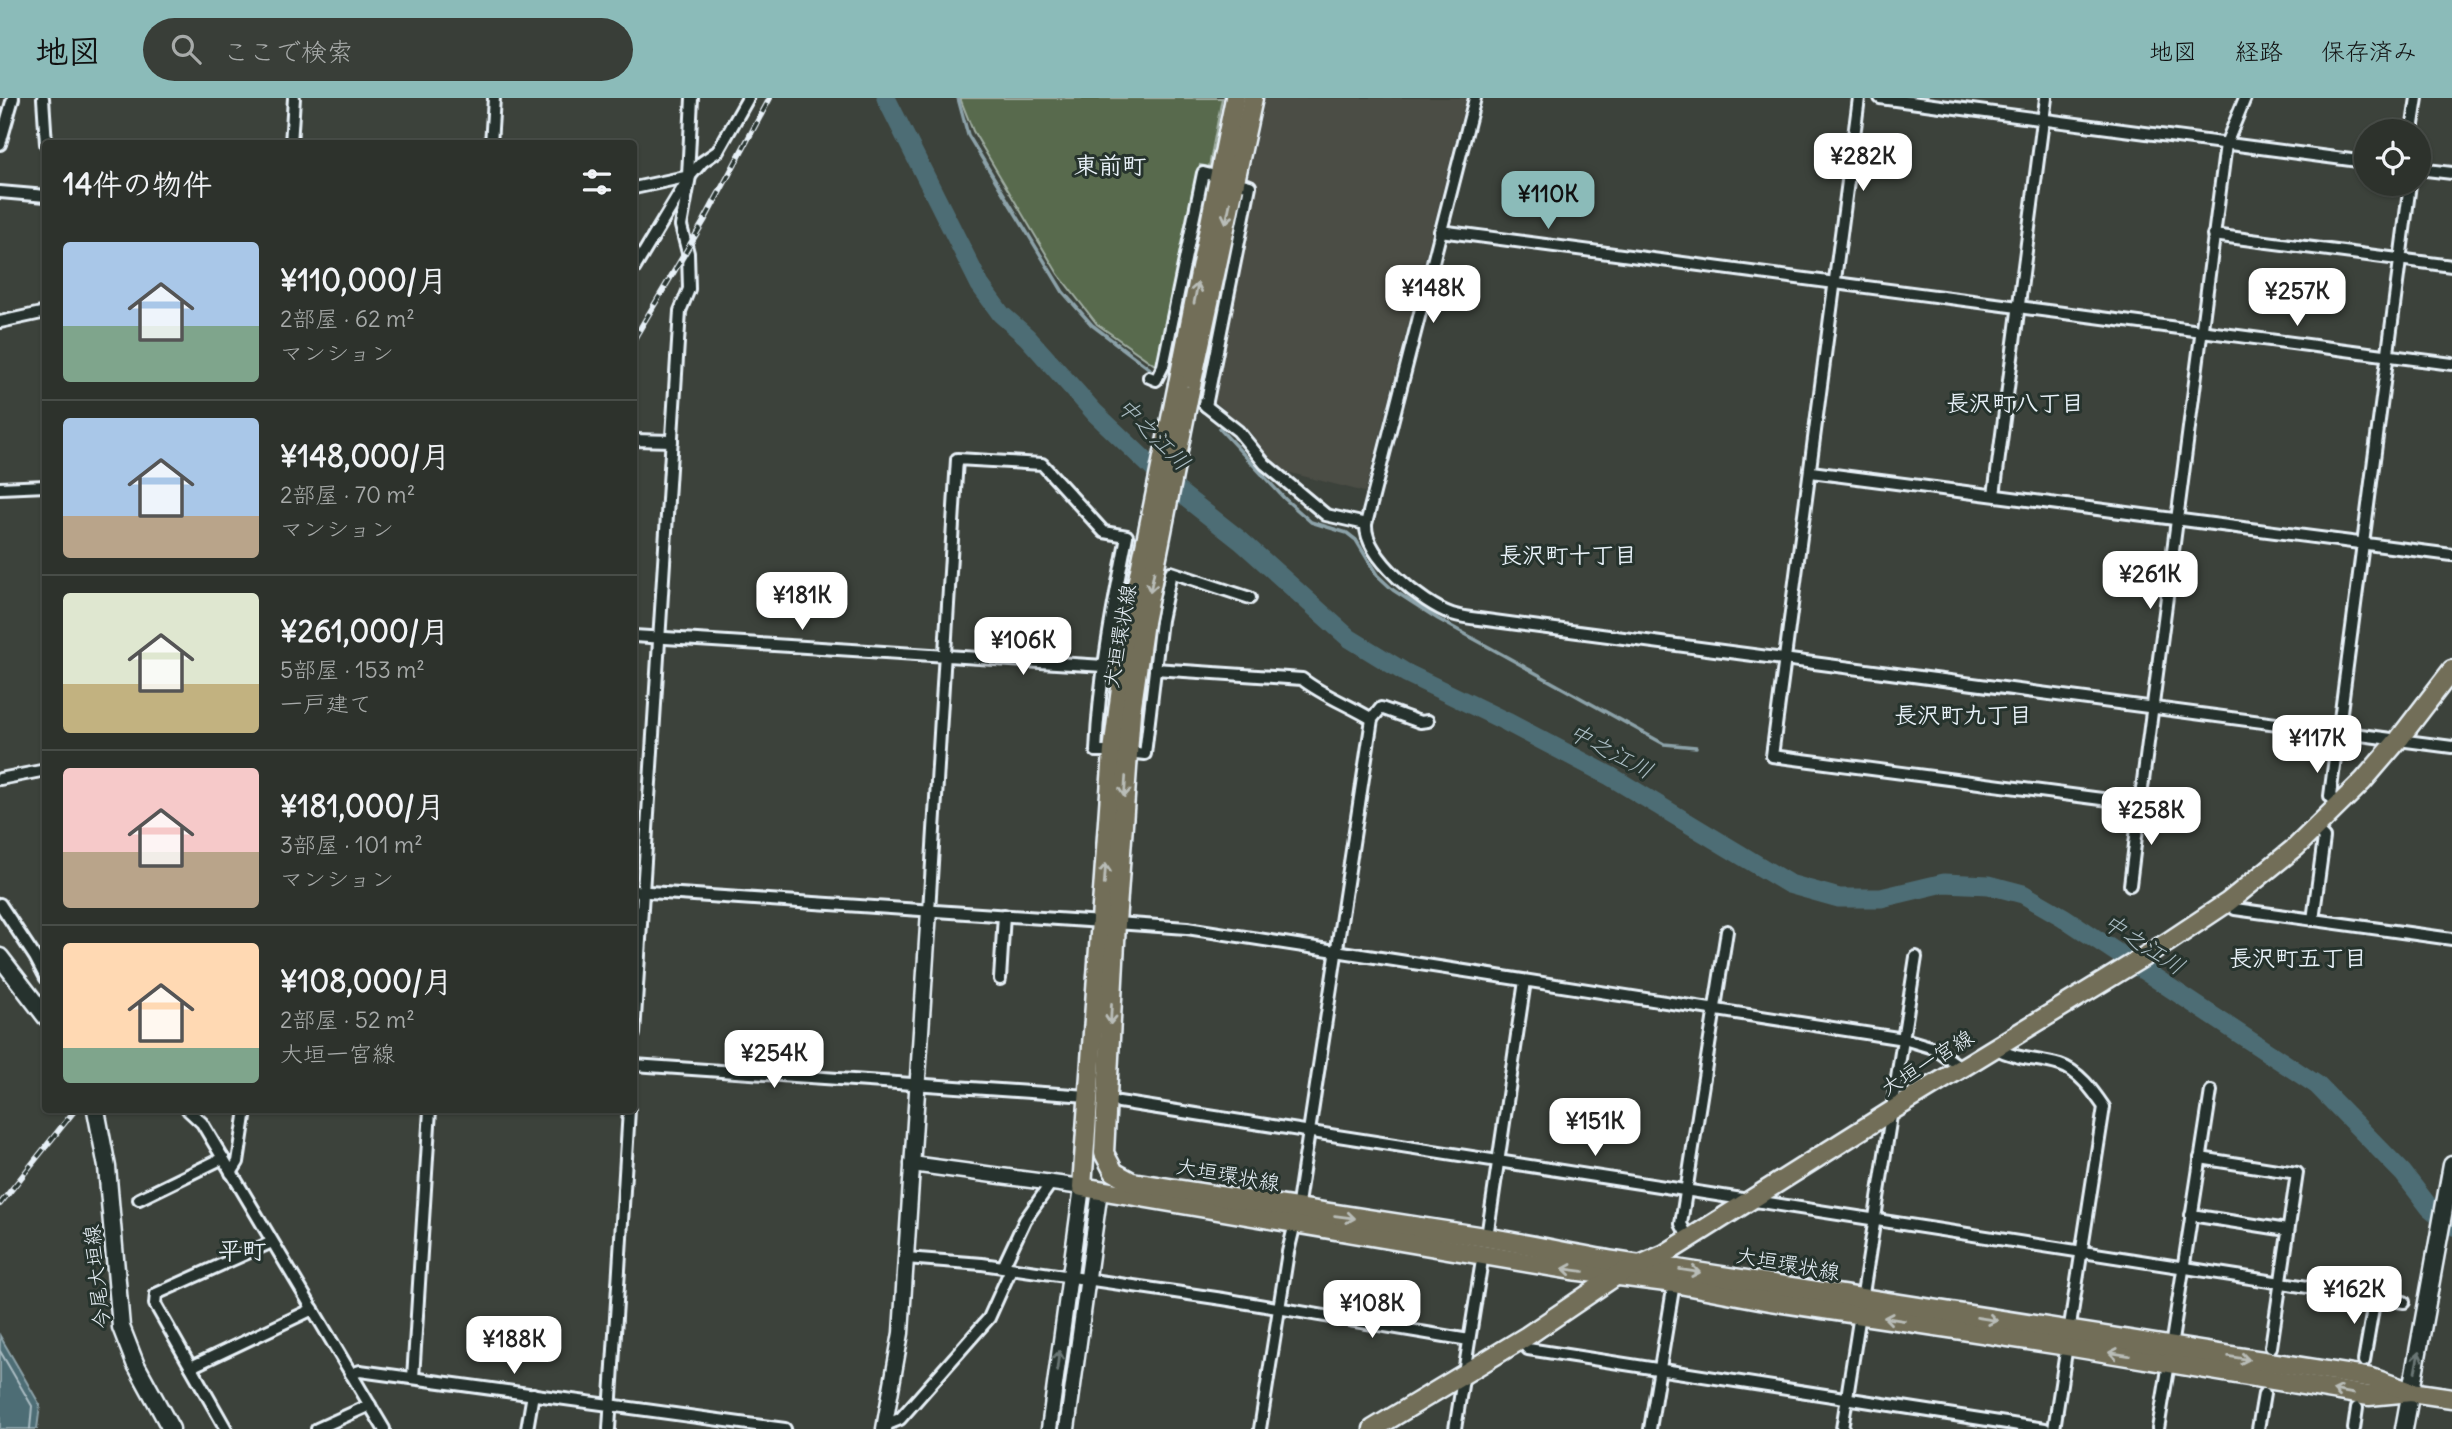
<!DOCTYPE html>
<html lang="ja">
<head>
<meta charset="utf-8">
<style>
	body { margin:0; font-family:Delius,"Klee One",sans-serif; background:#393e38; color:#f1f3f6; height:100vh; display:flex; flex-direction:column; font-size:26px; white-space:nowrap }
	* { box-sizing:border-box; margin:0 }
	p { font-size:23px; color:#a7aaa9 }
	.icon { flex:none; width:38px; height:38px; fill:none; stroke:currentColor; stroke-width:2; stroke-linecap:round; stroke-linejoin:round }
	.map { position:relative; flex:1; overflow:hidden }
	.side { position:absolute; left:42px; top:42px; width:595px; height:973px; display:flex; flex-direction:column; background:#2d322c; border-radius:7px; box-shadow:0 2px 5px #0004,0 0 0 2px #484d48 }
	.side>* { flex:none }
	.fabs { position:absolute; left:2354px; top:21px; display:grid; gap:14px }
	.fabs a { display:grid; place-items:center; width:77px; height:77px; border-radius:50%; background:#2d322c; box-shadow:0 2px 5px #0004,0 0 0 2px #484d48; font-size:35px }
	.price { position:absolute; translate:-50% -60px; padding:0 16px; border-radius:14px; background:#fff; color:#222; font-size:23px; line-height:46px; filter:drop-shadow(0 2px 4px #0008) }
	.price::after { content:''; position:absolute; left:50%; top:42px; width:21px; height:16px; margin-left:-10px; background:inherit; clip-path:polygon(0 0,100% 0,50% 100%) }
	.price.selected { background:#8bbbb9; color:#111 }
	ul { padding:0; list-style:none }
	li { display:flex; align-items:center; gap:21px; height:175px; padding:0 21px }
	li+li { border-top:2px solid #484d48 }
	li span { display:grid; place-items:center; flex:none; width:196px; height:140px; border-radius:7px; color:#555 }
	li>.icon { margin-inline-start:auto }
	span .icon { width:84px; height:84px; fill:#fffc; stroke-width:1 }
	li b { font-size:30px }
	h2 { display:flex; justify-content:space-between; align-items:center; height:84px; padding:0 21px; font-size:30px }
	header { display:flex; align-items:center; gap:42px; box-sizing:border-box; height:98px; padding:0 35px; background:#8bbbb9; color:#111 }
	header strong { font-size:33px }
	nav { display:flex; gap:38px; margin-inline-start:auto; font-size:24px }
	.search { width:490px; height:63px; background:#393e38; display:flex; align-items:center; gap:18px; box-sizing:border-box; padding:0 24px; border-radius:38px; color:#a7aaa9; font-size:26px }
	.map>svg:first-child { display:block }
	.built { fill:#4c4d45 }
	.green { fill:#596b4e; stroke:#a0aea3; stroke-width:2 }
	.water { fill:#4e6d74; stroke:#8ca2a9; stroke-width:2 }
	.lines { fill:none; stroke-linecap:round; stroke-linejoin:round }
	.shore { stroke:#aabcc3; stroke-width:2 }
	.stream { stroke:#8ca2a9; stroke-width:3.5 }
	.river { stroke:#4e6d74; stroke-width:19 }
	.minor-tunnel { stroke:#565c57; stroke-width:10; stroke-dasharray:10 5; stroke-linecap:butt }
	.minor-casing { stroke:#e8f1f8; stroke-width:16 }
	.tertiary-casing { stroke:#e8f1f8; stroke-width:19 }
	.secondary-casing { stroke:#e8f1f8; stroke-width:21 }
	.primary-casing { stroke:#e8f1f8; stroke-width:23 }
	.minor { stroke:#26332d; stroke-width:10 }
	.tertiary { stroke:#26332d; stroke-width:14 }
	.secondary { stroke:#26332d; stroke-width:16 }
	.primary { stroke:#726e59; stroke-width:18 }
	.rail-casing { stroke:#e8f1f8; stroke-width:6 }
	.rail { stroke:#26332d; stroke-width:3.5; stroke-dasharray:10; stroke-linecap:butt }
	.primary-bridge-casing { stroke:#e8f1f8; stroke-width:23; stroke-linecap:butt }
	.primary-bridge { stroke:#726e59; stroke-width:18 }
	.oneway { stroke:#b9bdb8 }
	.oneway2 { stroke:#6a7674 }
	.labels { text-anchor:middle; stroke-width:6; stroke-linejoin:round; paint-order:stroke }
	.street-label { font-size:21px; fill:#e8f1f8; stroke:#26332d }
	.neighbourhood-label { font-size:23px; font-weight:bold; fill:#e8f1f8; stroke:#26332d }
	.water-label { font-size:23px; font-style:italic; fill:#aabcc3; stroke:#26332d }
	.quarter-label { font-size:24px; font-weight:bold; fill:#e8f1f8; stroke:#26332d }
</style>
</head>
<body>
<header>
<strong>地図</strong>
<div class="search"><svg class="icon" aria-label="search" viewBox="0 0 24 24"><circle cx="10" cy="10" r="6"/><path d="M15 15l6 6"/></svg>ここで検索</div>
<nav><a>地図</a><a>経路</a><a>保存済み</a></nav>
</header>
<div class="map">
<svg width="2452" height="1331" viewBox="0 0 2452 1331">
	<rect width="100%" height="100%" fill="#3c423b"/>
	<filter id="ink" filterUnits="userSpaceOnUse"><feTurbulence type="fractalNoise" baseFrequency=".0143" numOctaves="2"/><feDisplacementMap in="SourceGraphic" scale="14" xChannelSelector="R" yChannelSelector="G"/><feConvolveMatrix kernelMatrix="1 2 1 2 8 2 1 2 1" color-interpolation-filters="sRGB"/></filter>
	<g filter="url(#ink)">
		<polygon class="built" points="1265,0 1466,0 1365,394 1287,374 1269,358 1250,334 1215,303 1240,178 1236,177 1256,83 1248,81"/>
		<polygon class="green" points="960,0 1222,0 1209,69 1200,67 1159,270 1097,226 1058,176 973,33"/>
		<polygon class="water" points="0,1238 40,1307 37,1331 0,1331"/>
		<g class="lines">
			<polyline class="shore" points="0,1253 32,1308 30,1331"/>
			<g class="stream">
				<polyline points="958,0 968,37 1063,194 1092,227 1150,271"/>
				<polyline points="1219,330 1285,401 1311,424 1347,435 1356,442 1377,477 1393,492 1438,521 1664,646 1696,649"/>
			</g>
			<polyline class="river" points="886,0 980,187 1001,216 1027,239 1095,315 1175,391 1241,443 1349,540 1406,575 1507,624 1610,678 1789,786 1839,800 1881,800 1944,785 1989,787 2023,796 2063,819 2317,987 2403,1075 2430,1110 2452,1128"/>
			<g class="minor-tunnel">
				<polyline points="1163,268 1203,305"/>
				<polyline points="1127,438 1171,474"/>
			</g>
			<defs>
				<g id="minor">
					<polyline points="43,0 46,46"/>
					<polyline points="1859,0 1772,658 2140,706 2226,46 2245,0"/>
					<polyline points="1880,0 2366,64"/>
					<polyline points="2412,33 2417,0"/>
					<polyline points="0,46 13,0"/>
					<polyline points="291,46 294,0"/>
					<polyline points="491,46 494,0"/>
					<polyline points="2418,71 2452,75"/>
					<polyline points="688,78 692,0"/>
					<polyline points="634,90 690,78"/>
					<polyline points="0,94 46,98"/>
					<polyline points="1440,133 2452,266"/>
					<polyline points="2213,137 2452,168"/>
					<polyline points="634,171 690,78 702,64 718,53 748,0"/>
					<polyline points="0,224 46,214"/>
					<polyline points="1149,279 1156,282 1163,268 1203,75 1220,79"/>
					<polyline points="1203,305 1206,308 1250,88 1235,84"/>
					<polyline points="1206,308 1238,333 1265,366 1326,417 1366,426 1475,0"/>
					<polyline points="634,342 672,343"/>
					<polyline points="1811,374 2452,457"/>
					<polyline points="0,390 46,388"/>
					<polyline points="1994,397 2046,0"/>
					<path d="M 1366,426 C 1364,459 1423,506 1452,516 C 1461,519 1470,520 1479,521 L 2452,649"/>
					<polyline points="634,538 1104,568"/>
					<path d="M 1155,571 L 1302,581 C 1322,597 1349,607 1372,621 L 1381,610 L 1420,624 L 1428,623"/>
					<polyline points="1127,654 1145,656 1161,522 1171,474 1250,500"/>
					<polyline points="0,681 46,672"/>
					<polyline points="2339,707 2330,698 2410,86"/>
					<polyline points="2130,787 2140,706"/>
					<polyline points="634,793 1102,824"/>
					<polyline points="2228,804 2235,811 2452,841"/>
					<polyline points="0,806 35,859 46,880"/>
					<path d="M 929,813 L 957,361 L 1042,366 L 1104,434 L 1127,438 C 1113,509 1099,580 1096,653 L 1113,653"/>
					<polyline points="2313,822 2324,740 2315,731"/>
					<polyline points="1116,825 1187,830 1904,941 1934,950 1963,971"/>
					<polyline points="1000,881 1004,817"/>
					<polyline points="634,936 680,213 689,191 688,155 681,128 690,78"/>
					<path d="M 1995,950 C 2017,962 2036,960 2060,967 C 2079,973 2093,993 2104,1009 L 2054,1331"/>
					<polyline points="634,967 1088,998"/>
					<polyline points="1119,1004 2404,1204"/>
					<polyline points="188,1012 202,1025 384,1331"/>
					<polyline points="2200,1060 2297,1075 2271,1249"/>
					<polyline points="231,1075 238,1064 246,1012"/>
					<polyline points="139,1101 223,1060"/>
					<polyline points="1297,1112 1372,621"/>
					<polyline points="2191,1117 2287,1132"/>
					<polyline points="1487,1139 1525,883"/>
					<polyline points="1689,1141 1681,1126 1727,833"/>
					<polyline points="906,1160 982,1166 1223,1201 1469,1242"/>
					<polyline points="1003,1169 1025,1122 1051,1085"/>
					<polyline points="1862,1202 1916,859"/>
					<polyline points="1521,1242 1528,1251 2045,1331"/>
					<polyline points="2171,1249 2211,993"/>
					<polyline points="2364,1263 2375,1199"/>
					<polyline points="191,1269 313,1211"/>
					<polyline points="351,1276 360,1273 785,1331"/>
					<polyline points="413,1280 430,1012"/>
					<polyline points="885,1327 900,1321 989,1220 1011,1171"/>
					<polyline points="226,1331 155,1206 156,1196 272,1144"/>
					<polyline points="317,1331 370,1307"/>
					<polyline points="527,1331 533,1296"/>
					<polyline points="609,1331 629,1012"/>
					<polyline points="1260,1331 1288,1154 1295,1125"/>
					<polyline points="1455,1331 1483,1156"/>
					<polyline points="1650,1331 1674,1185"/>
					<polyline points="1842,1331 1860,1216"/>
					<polyline points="2158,1331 2169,1265"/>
					<polyline points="2258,1331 2264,1296"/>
					<polyline points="2354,1331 2357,1310"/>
				</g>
				<g id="tertiary">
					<polyline points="912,1066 1082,1089 1049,1331"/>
					<polyline points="884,1331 901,1235 929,813"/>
					<polyline points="1067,1331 1100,1092"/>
				</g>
				<g id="secondary">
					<polyline points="0,859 46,919"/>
					<polyline points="96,1012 107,1069 121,1229 135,1265 171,1331"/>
					<polyline points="2404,1331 2452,1067"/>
				</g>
				<g id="primary">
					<polyline points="1178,286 1235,0"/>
					<polyline points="1189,297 1253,0"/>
					<polyline points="1130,521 1113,653 1082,1089 1572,1172 1674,1185 1770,1203 2067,1248 2369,1298 2411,1294"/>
					<path d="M 1144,524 L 1131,614 L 1116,825 L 1104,1055 L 1114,1074 L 1132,1084 C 1249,1103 1366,1121 1484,1139 C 1548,1149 1612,1166 1677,1171 L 2372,1280 L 2411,1294 L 2452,1300"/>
					<polyline points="1373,1331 1527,1238 1617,1177 1665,1156 1893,1012 2168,844 2228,804 2296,749 2363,683 2399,641 2452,572"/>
				</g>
			</defs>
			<use href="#minor" class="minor-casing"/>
			<use href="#tertiary" class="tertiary-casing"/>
			<use href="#secondary" class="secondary-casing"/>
			<use href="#primary" class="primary-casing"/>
			<use href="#minor" class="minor"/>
			<use href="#tertiary" class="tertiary"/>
			<use href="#secondary" class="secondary"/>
			<use href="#primary" class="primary"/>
			<defs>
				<g id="rail">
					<polyline points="634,241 704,123 770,0"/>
					<polyline points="0,1106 75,1012"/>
				</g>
			</defs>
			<use href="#rail" class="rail-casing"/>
			<use href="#rail" class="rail"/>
			<defs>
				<g id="primary-bridge">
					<polyline points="1130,521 1178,286"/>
					<polyline points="1144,524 1189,297"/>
				</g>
			</defs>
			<use href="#primary-bridge" class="primary-bridge-casing"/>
			<use href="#primary-bridge" class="primary-bridge"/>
		</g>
		<defs><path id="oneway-shaft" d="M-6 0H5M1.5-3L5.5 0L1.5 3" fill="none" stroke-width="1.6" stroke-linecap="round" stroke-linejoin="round" transform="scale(1.75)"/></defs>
		<g class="oneway">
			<use href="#oneway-shaft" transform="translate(1228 115) rotate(102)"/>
			<use href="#oneway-shaft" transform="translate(1196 195) rotate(-79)"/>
			<use href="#oneway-shaft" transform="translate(1152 484) rotate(101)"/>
			<use href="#oneway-shaft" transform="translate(1125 689) rotate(94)"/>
			<use href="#oneway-shaft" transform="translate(1105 776) rotate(-86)"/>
			<use href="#oneway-shaft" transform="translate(1111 916) rotate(93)"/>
			<use href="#oneway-shaft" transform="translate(1345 1119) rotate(8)"/>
			<use href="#oneway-shaft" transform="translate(1573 1172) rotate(-172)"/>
			<use href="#oneway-shaft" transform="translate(1690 1173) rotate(9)"/>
			<use href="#oneway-shaft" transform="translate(1894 1221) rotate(-171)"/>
			<use href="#oneway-shaft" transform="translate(1987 1221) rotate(9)"/>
			<use href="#oneway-shaft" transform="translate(2119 1256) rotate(-171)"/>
			<use href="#oneway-shaft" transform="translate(2239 1260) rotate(9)"/>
			<use href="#oneway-shaft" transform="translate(2343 1294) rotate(-170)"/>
		</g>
		<g class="oneway2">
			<use href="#oneway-shaft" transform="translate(1058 1263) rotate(-83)"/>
			<use href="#oneway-shaft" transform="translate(2417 1264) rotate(-79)"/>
		</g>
	</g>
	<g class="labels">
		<g class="street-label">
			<text transform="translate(1120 538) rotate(-80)" y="7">大垣環状線</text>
			<text transform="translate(1927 965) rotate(-32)" y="7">大垣一宮線</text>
			<text transform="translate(1228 1077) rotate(10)" y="7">大垣環状線</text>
			<text transform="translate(1788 1166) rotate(10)" y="7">大垣環状線</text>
			<text transform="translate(97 1179) rotate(-96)" y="7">今尾大垣線</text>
		</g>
		<g class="neighbourhood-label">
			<text x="2015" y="313">長沢町八丁目</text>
			<text x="1568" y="465">長沢町十丁目</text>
			<text x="1963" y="625">長沢町九丁目</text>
			<text x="2298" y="868">長沢町五丁目</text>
		</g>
		<g class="water-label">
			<text transform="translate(1154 336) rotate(45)" y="8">中之江川</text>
			<text transform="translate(1611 653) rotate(28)" y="8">中之江川</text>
			<text transform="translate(2144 846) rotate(33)" y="8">中之江川</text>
		</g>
		<g class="quarter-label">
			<text x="1110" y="76">東前町</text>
			<text x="242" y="1161">平町</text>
		</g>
	</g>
</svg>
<div class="fabs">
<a><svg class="icon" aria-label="locate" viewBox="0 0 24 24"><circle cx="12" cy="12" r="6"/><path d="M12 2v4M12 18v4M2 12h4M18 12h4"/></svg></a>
</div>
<b class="price" style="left:1863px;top:95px">¥282K</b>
<b class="price selected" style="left:1548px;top:133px">¥110K</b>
<b class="price" style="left:1433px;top:227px">¥148K</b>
<b class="price" style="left:2297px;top:230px">¥257K</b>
<b class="price" style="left:2150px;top:513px">¥261K</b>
<b class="price" style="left:802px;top:534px">¥181K</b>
<b class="price" style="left:1023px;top:579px">¥106K</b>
<b class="price" style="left:2317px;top:677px">¥117K</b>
<b class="price" style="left:2151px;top:749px">¥258K</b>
<b class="price" style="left:774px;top:992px">¥254K</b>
<b class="price" style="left:1595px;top:1060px">¥151K</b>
<b class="price" style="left:2354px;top:1228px">¥162K</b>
<b class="price" style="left:1372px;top:1242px">¥108K</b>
<b class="price" style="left:514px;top:1278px">¥188K</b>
<section class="side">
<h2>14件の物件<svg class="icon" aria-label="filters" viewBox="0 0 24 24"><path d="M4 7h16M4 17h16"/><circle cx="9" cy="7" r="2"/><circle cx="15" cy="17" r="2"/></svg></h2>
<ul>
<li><span style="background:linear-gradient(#a9c7e8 60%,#7fa58c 0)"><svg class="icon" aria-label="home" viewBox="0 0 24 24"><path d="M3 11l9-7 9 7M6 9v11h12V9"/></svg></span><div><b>¥110,000/月</b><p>2部屋 · 62 m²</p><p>マンション</p></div></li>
<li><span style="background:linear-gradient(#a9c7e8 70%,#b9a48a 0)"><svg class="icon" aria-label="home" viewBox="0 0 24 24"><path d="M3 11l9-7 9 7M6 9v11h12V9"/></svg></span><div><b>¥148,000/月</b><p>2部屋 · 70 m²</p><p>マンション</p></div></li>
<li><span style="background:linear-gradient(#dfe7d0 65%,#c2b280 0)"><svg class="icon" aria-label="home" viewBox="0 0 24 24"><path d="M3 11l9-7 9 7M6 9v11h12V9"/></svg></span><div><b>¥261,000/月</b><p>5部屋 · 153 m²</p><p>一戸建て</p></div></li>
<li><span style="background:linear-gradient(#f6c9c9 60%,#b9a48a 0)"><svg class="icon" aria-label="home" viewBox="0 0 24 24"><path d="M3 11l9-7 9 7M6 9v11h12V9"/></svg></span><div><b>¥181,000/月</b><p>3部屋 · 101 m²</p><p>マンション</p></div></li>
<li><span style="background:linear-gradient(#ffd9b3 75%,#7fa58c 0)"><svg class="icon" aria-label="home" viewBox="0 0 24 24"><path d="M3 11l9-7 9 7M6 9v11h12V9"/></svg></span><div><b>¥108,000/月</b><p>2部屋 · 52 m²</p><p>大垣一宮線</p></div></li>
</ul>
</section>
</div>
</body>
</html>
